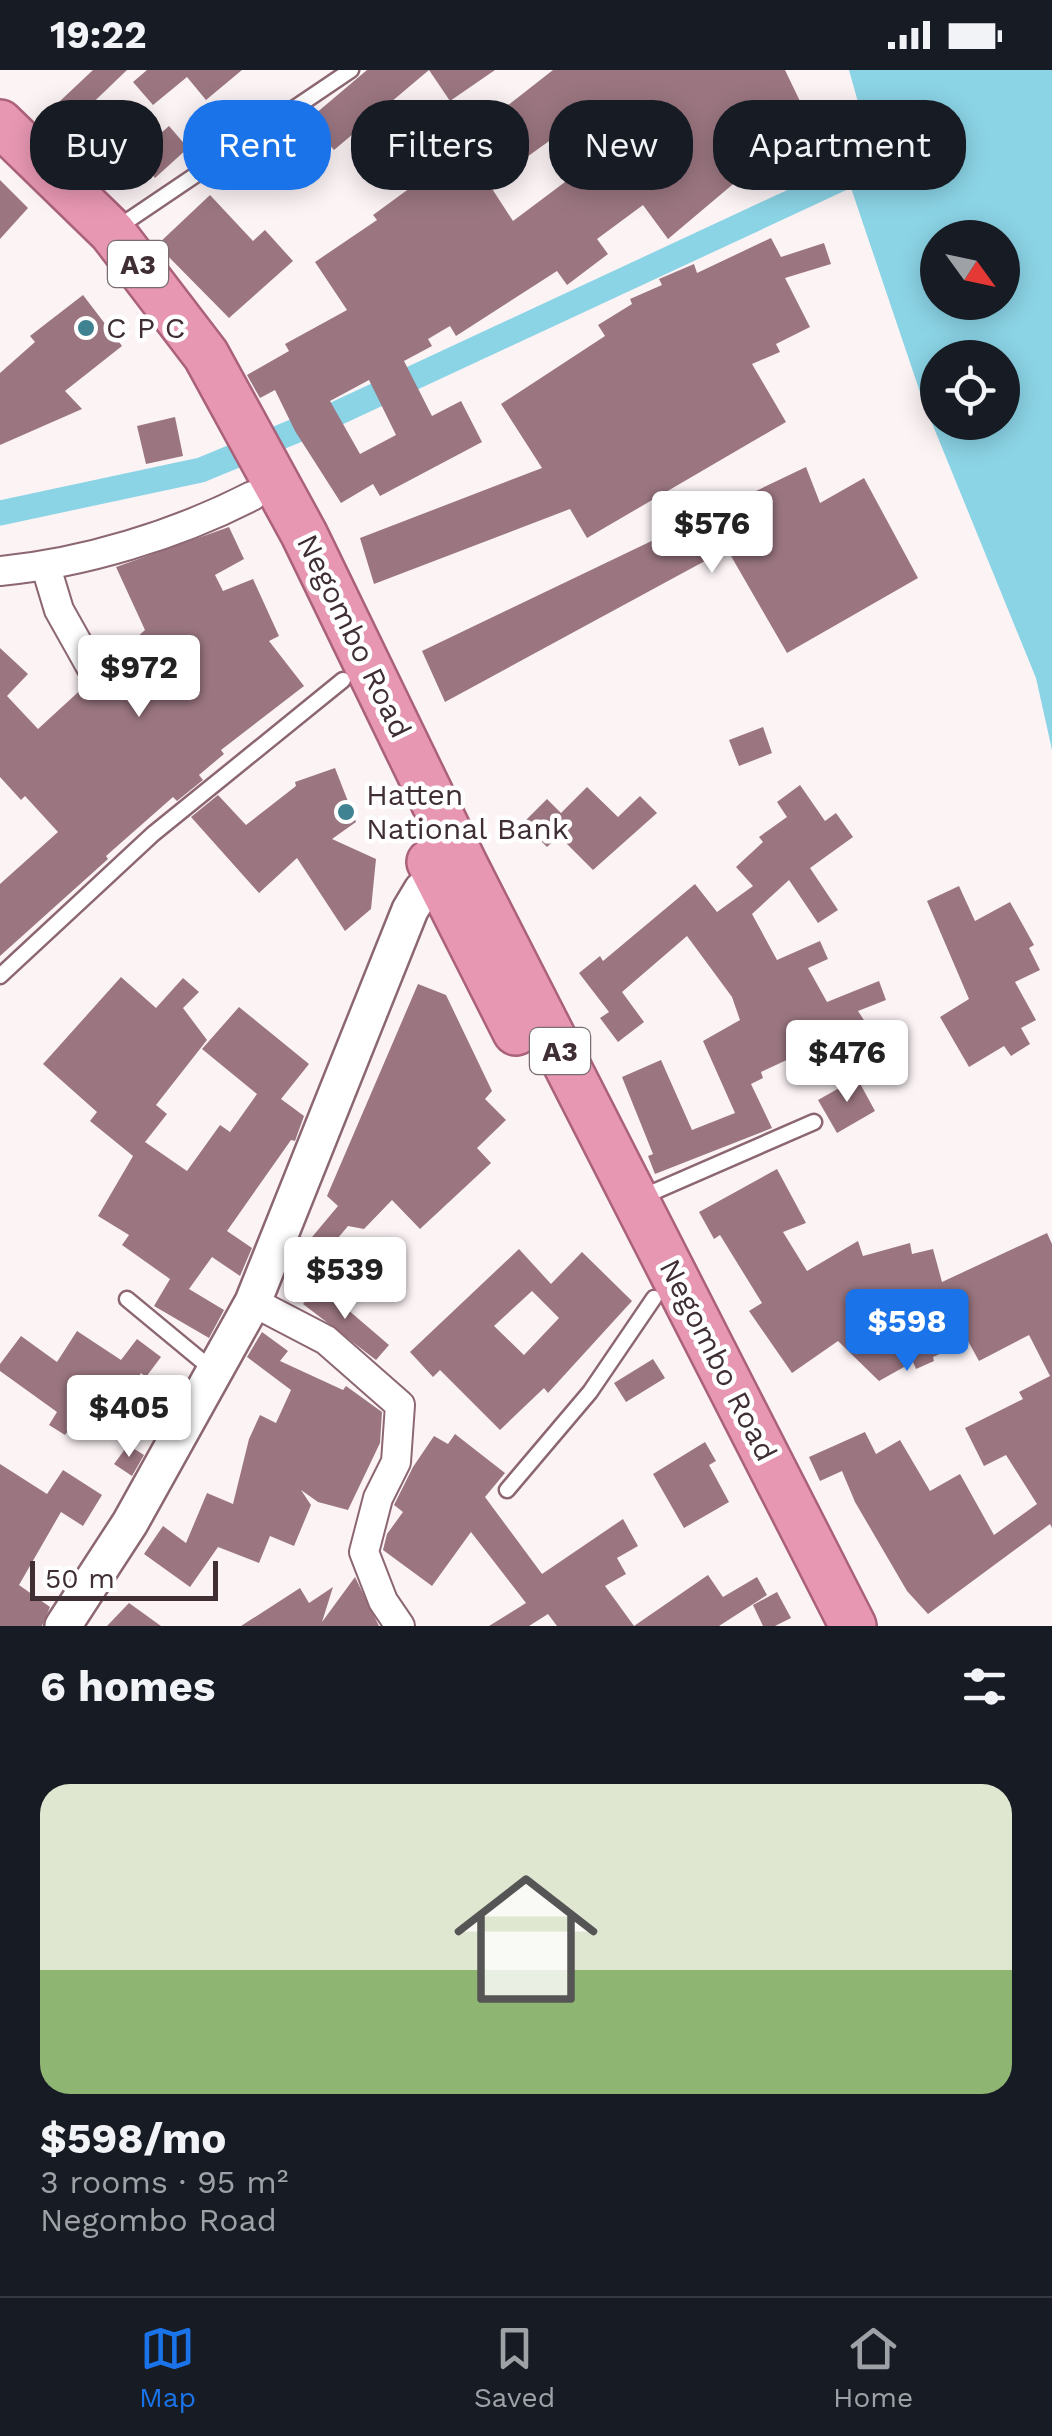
<!DOCTYPE html>
<html lang="en">
<head>
<meta charset="utf-8">
<style>
	body { margin:0; font-family:"Work Sans",sans-serif; background:#242831; color:#f1f3f6; height:100vh; display:flex; flex-direction:column; font-size:38px; white-space:nowrap }
	* { box-sizing:border-box; margin:0 }
	p { font-size:32px; color:#9ea1a6 }
	.icon { flex:none; width:55px; height:55px; fill:none; stroke:currentColor; stroke-width:2; stroke-linecap:round; stroke-linejoin:round }
	.map { position:relative; height:1556px; overflow:hidden }
	.sheet { display:flex; flex-direction:column; background:#171b24; flex:1 }
	.sheet>* { flex:none }
	.hud { position:absolute; left:30px; top:30px; width:992px; height:90px; display:flex; gap:20px }
	.needle { width:65px; rotate:123deg }
	.fabs { position:absolute; left:920px; top:150px; display:grid; gap:20px }
	.fabs a { display:grid; place-items:center; width:100px; height:100px; border-radius:50%; background:#171b24; box-shadow:0 5px 25px #0003; font-size:50px }
	.scale { position:absolute; left:30px; bottom:25px; width:188px; box-sizing:border-box; padding-left:10px; border:5px solid #3f2f34; border-top:0; font-size:28px; line-height:35px; white-space:nowrap; color:#3f2f34; -webkit-text-stroke:8px #fff; paint-order:stroke }
	.price { position:absolute; translate:-50% -85px; padding:0 22px; border-radius:10px; background:#fff; color:#222; font-size:32px; line-height:65px; filter:drop-shadow(0 2px 5px #0008) }
	.price::after { content:''; position:absolute; left:50%; top:60px; width:30px; height:22px; margin-left:-15px; background:inherit; clip-path:polygon(0 0,100% 0,50% 100%) }
	.price.current { background:#1a73e8; color:#fff }
	ul { padding:0; list-style:none }
	li { display:grid; align-content:center; gap:20px; height:530px; padding:0 40px }
	li span { display:grid; place-items:center; height:310px; border-radius:30px; color:#555 }
	li>.icon { margin-inline-start:auto }
	span .icon { width:180px; height:180px; fill:#fffc; stroke-width:1 }
	li b { font-size:42px }
	h2 { display:flex; justify-content:space-between; align-items:center; height:120px; padding:0 40px; font-size:42px }
	.chip { padding:0 35px; border-radius:40px; background:#171b24; box-shadow:0 5px 25px #0003; font-size:35px; line-height:90px }
	.chip.current { background:#1a73e8; color:#fff }
	.status { display:flex; justify-content:space-between; align-items:center; height:70px; padding:0 50px; background:#171b24; direction:ltr }
	.status svg { height:28px; fill:currentColor }
	.menu { display:flex; justify-content:space-around; align-items:center; height:140px; border-top:2px solid #363941; background:#171b24; font-size:28px; color:#9ea1a6 }
	.menu a { display:grid; justify-items:center; gap:5px }
	.menu .current { color:#1a73e8 }
	.map>svg:first-child { display:block }
	.water { fill:#8bd4e6; fill-rule:evenodd }
	.lines { fill:none; stroke-linecap:round; stroke-linejoin:round }
	.canal { stroke:#8bd4e6; stroke-width:25 }
	.building { fill:#9b7681; fill-rule:evenodd }
	.service-casing { stroke:#8c6772; stroke-width:19 }
	.minor-casing { stroke:#8c6772; stroke-width:32 }
	.tertiary-casing { stroke:#8c6772; stroke-width:40 }
	.trunk-casing { stroke:#aa627a; stroke-width:50 }
	.service { stroke:#fff; stroke-width:14 }
	.minor { stroke:#fff; stroke-width:28 }
	.tertiary { stroke:#fff; stroke-width:35 }
	.trunk { stroke:#e897b3; stroke-width:45 }
	.poi-dot { fill:#3f8392; stroke:#fff; stroke-width:4 }
	.labels { text-anchor:middle; stroke-width:9; stroke-linejoin:round; paint-order:stroke }
	.shield { fill:#fff; stroke:#796d71; stroke-width:2.5 }
	.shield-label { font-size:28px; font-weight:bold; fill:#3f2f34 }
	.poi-label { font-size:30px; fill:#3f2f34; stroke:#fff; text-anchor:start }
	.street-label { font-size:30px; fill:#3f2f34; stroke:#fff }
</style>
</head>
<body>
<div class="status"><b>19:22</b><svg viewBox="0 0 49 12"><path d="M0 12V9h3v3zM5 12V6h3v6zM10 12V3h3v9zM15 12V0h3v12zM26 1h20v11H26zM47 4h2v5h-2z"/></svg></div>
<div class="map">
<svg width="1052" height="1556" viewBox="0 0 1052 1556">
	<rect width="100%" height="100%" fill="#fcf3f5"/>
	<path class="water" d="M 849,0 L 1052,0 L 1052,680 L 1036,608 L 923,331 L 847,106 L 863,50 ZM 938,168 L 1002,168 L 1002,232 L 938,232 ZM 938,288 L 1002,288 L 1002,352 L 938,352 Z"/>
	<g class="lines">
		<polyline class="canal" points="0,443 201,400 329,347 847,106"/>
	</g>
	<g class="building">
		<polygon points="93,0 127,0 76,49 59,32"/>
		<polygon points="147,0 242,0 206,30 187,7 153,35 133,12"/>
		<polygon points="367,0 429,0 334,80 308,50"/>
		<polygon points="429,0 495,0 450,31"/>
		<path d="M 553,0 L 785,0 L 809,50 L 668,169 L 643,135 L 597,169 L 608,184 L 567,215 L 557,201 L 456,266 L 450,256 L 428,269 L 432,276 L 404,291 L 432,346 L 461,331 L 482,372 L 380,426 L 373,414 L 341,433 L 295,361 L 275,320 L 260,328 L 247,305 L 289,281 L 285,274 L 347,240 L 315,192 L 377,150 L 373,145 L 410,118 L 407,114 ZM 580,49 L 605,82 L 513,151 L 489,114 ZM 369,310 L 396,365 L 360,384 L 330,331 Z"/>
		<polygon points="169,56 188,78 155,108 135,86"/>
		<polygon points="0,110 28,138 0,169"/>
		<polygon points="210,125 253,171 265,160 293,191 229,248 157,175"/>
		<polygon points="771,168 781,187 824,173 831,194 785,208 810,257 776,274 780,282 752,294 786,352 587,468 570,439 374,514 360,468 542,398 501,334 605,266 598,255 632,234 630,229 662,215 659,209 694,194 697,203"/>
		<polygon points="83,225 122,276 65,321 82,339 0,375 0,303 35,272 30,266"/>
		<polygon points="175,347 183,386 146,394 137,356"/>
		<polygon points="806,397 820,433 864,408 918,508 787,583 727,479 445,632 422,581"/>
		<polygon points="229,457 244,489 215,505 223,521 253,509 279,566 269,571 304,616 221,680 224,684 199,705 203,710 177,731 173,727 106,786 108,789 0,886 0,814 58,762 25,726 21,730 0,707 0,578 28,604 7,626 38,659 87,614 100,612 108,593 145,560 116,497"/>
		<polygon points="763,657 772,683 739,696 729,670"/>
		<polygon points="335,698 356,752 332,769 376,789 371,839 345,861 297,788 259,823 191,747 218,725 246,755 296,716 295,712"/>
		<polygon points="800,715 825,751 836,743 853,767 810,798 838,840 818,853 789,810 752,844 777,890 820,871 828,889 808,898 827,932 879,911 886,930 858,941 877,970 835,996 821,974 761,1002 763,1008 751,1014 772,1058 655,1104 648,1086 653,1084 622,1007 661,990 692,1060 735,1043 703,971 740,950 732,927 687,866 622,922 644,952 618,972 600,948 609,942 579,903 600,886 603,891 695,814 717,842 753,816 736,797 763,772 759,767 787,747 777,732"/>
		<polygon points="587,717 618,747 640,726 657,743 593,800 559,766 547,777 523,753 547,729 561,743"/>
		<polygon points="959,816 975,851 1010,832 1034,875 1029,878 1040,900 1015,912 1036,950 1021,958 1030,974 1011,986 1004,976 969,997 940,947 969,929 927,831"/>
		<polygon points="121,907 156,938 183,908 199,922 183,938 207,970 156,1035 167,1044 145,1072 187,1101 220,1055 230,1062 257,1024 202,979 239,937 309,994 281,1029 304,1046 295,1071 291,1070 227,1161 252,1178 240,1206 212,1187 189,1219 224,1240 209,1268 154,1236 170,1209 122,1175 129,1165 98,1146 133,1086 90,1051 97,1042 43,994"/>
		<polygon points="418,914 446,925 492,1021 485,1029 506,1050 477,1078 491,1093 420,1159 392,1130 364,1159 348,1156 323,1186 307,1173 338,1136 327,1126"/>
		<polygon points="857,1008 875,1041 837,1063 818,1030"/>
		<polygon points="777,1099 806,1153 783,1162 807,1201 858,1171 863,1186 910,1173 912,1184 933,1179 942,1212 1047,1163 1052,1174 1052,1458 1050,1454 928,1544 907,1521 855,1432 842,1401 820,1411 809,1387 865,1362 876,1384 900,1370 930,1421 960,1404 994,1465 1037,1434 1006,1385 984,1396 965,1358 1023,1329 1019,1322 1050,1306 1029,1265 979,1291 968,1271 933,1287 934,1291 916,1299 913,1292 879,1311 838,1271 792,1303 749,1241 762,1233 720,1165 714,1169 699,1142"/>
		<path d="M 519,1179 L 551,1214 L 582,1182 L 632,1231 L 548,1323 L 544,1318 L 500,1360 L 440,1300 L 433,1307 L 410,1282 ZM 532,1221 L 559,1248 L 524,1285 L 494,1256 Z"/>
		<polygon points="319,1215 389,1275 376,1290 303,1234"/>
		<polygon points="77,1261 121,1290 137,1269 161,1287 146,1307 141,1303 111,1353 85,1337 65,1365 49,1355 57,1342 0,1301 0,1294 21,1266 57,1292"/>
		<polygon points="262,1262 288,1281 280,1291 343,1320 346,1316 382,1342 380,1373 348,1440 318,1432 301,1420 311,1435 294,1476 270,1466 259,1493 218,1477 190,1517 144,1484 163,1456 186,1473 207,1423 233,1434 249,1369 260,1345 276,1353 291,1320 247,1287"/>
		<polygon points="653,1289 665,1308 626,1332 614,1313"/>
		<polygon points="455,1364 505,1403 485,1427 542,1504 623,1449 638,1476 617,1488 626,1504 605,1516 634,1556 557,1556 548,1544 529,1556 489,1556 526,1533 471,1462 432,1516 383,1480 387,1464 403,1442 394,1435 413,1397 434,1366 448,1374"/>
		<polygon points="705,1372 716,1391 709,1395 729,1432 684,1458 653,1404"/>
		<polygon points="128,1375 144,1385 132,1406 114,1394"/>
		<polygon points="0,1394 47,1424 63,1400 102,1425 83,1456 61,1442 19,1515 50,1537 42,1556 0,1556"/>
		<polygon points="708,1505 723,1527 757,1507 767,1525 719,1556 634,1556"/>
		<polygon points="355,1507 379,1556 241,1556 300,1518 309,1533 333,1517 322,1552"/>
		<polygon points="777,1522 791,1548 775,1556 763,1556 753,1535"/>
		<polygon points="129,1533 161,1556 107,1556"/>
	</g>
	<g class="lines">
		<defs>
			<g id="service">
				<polyline points="117,158 351,0"/>
				<polyline points="0,906 153,764 343,610"/>
				<polyline points="642,1127 814,1052"/>
				<polyline points="127,1229 214,1301"/>
				<polyline points="507,1420 590,1322 654,1228"/>
			</g>
			<g id="minor">
				<polyline points="46,497 59,540 91,597"/>
				<path d="M 0,501 C 84,493 176,465 252,426"/>
				<polyline points="253,1232 326,1270 400,1335 396,1392 378,1428 364,1482 383,1531 400,1556"/>
			</g>
			<polyline id="tertiary" points="63,1556 130,1453 253,1232 410,840 422,820 459,796"/>
			<g id="trunk">
				<polyline points="0,53 112,162 206,285 304,464 464,794 853,1556"/>
				<polyline points="430,792 516,962"/>
			</g>
		</defs>
		<use href="#service" class="service-casing"/>
		<use href="#minor" class="minor-casing"/>
		<use href="#tertiary" class="tertiary-casing"/>
		<use href="#trunk" class="trunk-casing"/>
		<use href="#service" class="service"/>
		<use href="#minor" class="minor"/>
		<use href="#tertiary" class="tertiary"/>
		<use href="#trunk" class="trunk"/>
	</g>
	<g class="poi-dot">
		<circle cx="86" cy="258" r="10"/>
		<circle cx="346" cy="742" r="10"/>
	</g>
	<g class="labels">
		<g class="shield">
			<rect x="108" y="171" width="60" height="46" rx="8"/>
			<rect x="530" y="958" width="60" height="46" rx="8"/>
		</g>
		<g class="shield-label">
			<text x="138" y="204">A3</text>
			<text x="560" y="991">A3</text>
		</g>
		<g class="poi-label">
			<text x="106" y="268">C P C</text>
			<text x="366" y="735">Hatten<tspan x="366" dy="34">National Bank</tspan></text>
		</g>
		<g class="street-label">
			<text transform="translate(354 566) rotate(64)" y="10">Negombo Road</text>
			<text transform="translate(718 1290) rotate(63)" y="10">Negombo Road</text>
		</g>
	</g>
</svg>
<div class="fabs">
<a><svg class="needle" viewBox="-14 -14 28 28"><path d="M0-13l5 13h-10z" fill="#e53935"/><path d="M0 13l5-13h-10z" fill="#9ea1a6"/></svg></a>
<a><svg class="icon" aria-label="locate" viewBox="0 0 24 24"><circle cx="12" cy="12" r="6"/><path d="M12 2v4M12 18v4M2 12h4M18 12h4"/></svg></a>
</div>
<div class="scale">50 m</div>
<b class="price" style="left:712px;top:506px">$576</b>
<b class="price" style="left:139px;top:650px">$972</b>
<b class="price" style="left:847px;top:1035px">$476</b>
<b class="price" style="left:345px;top:1252px">$539</b>
<b class="price current" style="left:907px;top:1304px">$598</b>
<b class="price" style="left:129px;top:1390px">$405</b>
<div class="hud">
<a class="chip">Buy</a>
<a class="chip current">Rent</a>
<a class="chip">Filters</a>
<a class="chip">New</a>
<a class="chip">Apartment</a>
</div>
</div>
<section class="sheet">
<h2>6 homes<svg class="icon" aria-label="filters" viewBox="0 0 24 24"><path d="M4 7h16M4 17h16"/><circle cx="9" cy="7" r="2"/><circle cx="15" cy="17" r="2"/></svg></h2>
<ul>
<li><span style="background:linear-gradient(#dfe7d0 60%,#8fb573 0)"><svg class="icon" aria-label="home" viewBox="0 0 24 24"><path d="M3 11l9-7 9 7M6 9v11h12V9"/></svg></span><div><b>$598/mo</b><p>3 rooms · 95 m²</p><p>Negombo Road</p></div></li>
</ul>
</section>
<nav class="menu">
<a class="current"><svg class="icon" aria-label="map" viewBox="0 0 24 24"><path d="M3 6l6-2 6 2 6-2v14l-6 2-6-2-6 2zM9 4v14M15 6v14"/></svg>Map</a>
<a><svg class="icon" aria-label="saved" viewBox="0 0 24 24"><path d="M7 4h10v16l-5-4-5 4z"/></svg>Saved</a>
<a><svg class="icon" aria-label="home" viewBox="0 0 24 24"><path d="M3 11l9-7 9 7M6 9v11h12V9"/></svg>Home</a>
</nav>
</body>
</html>
